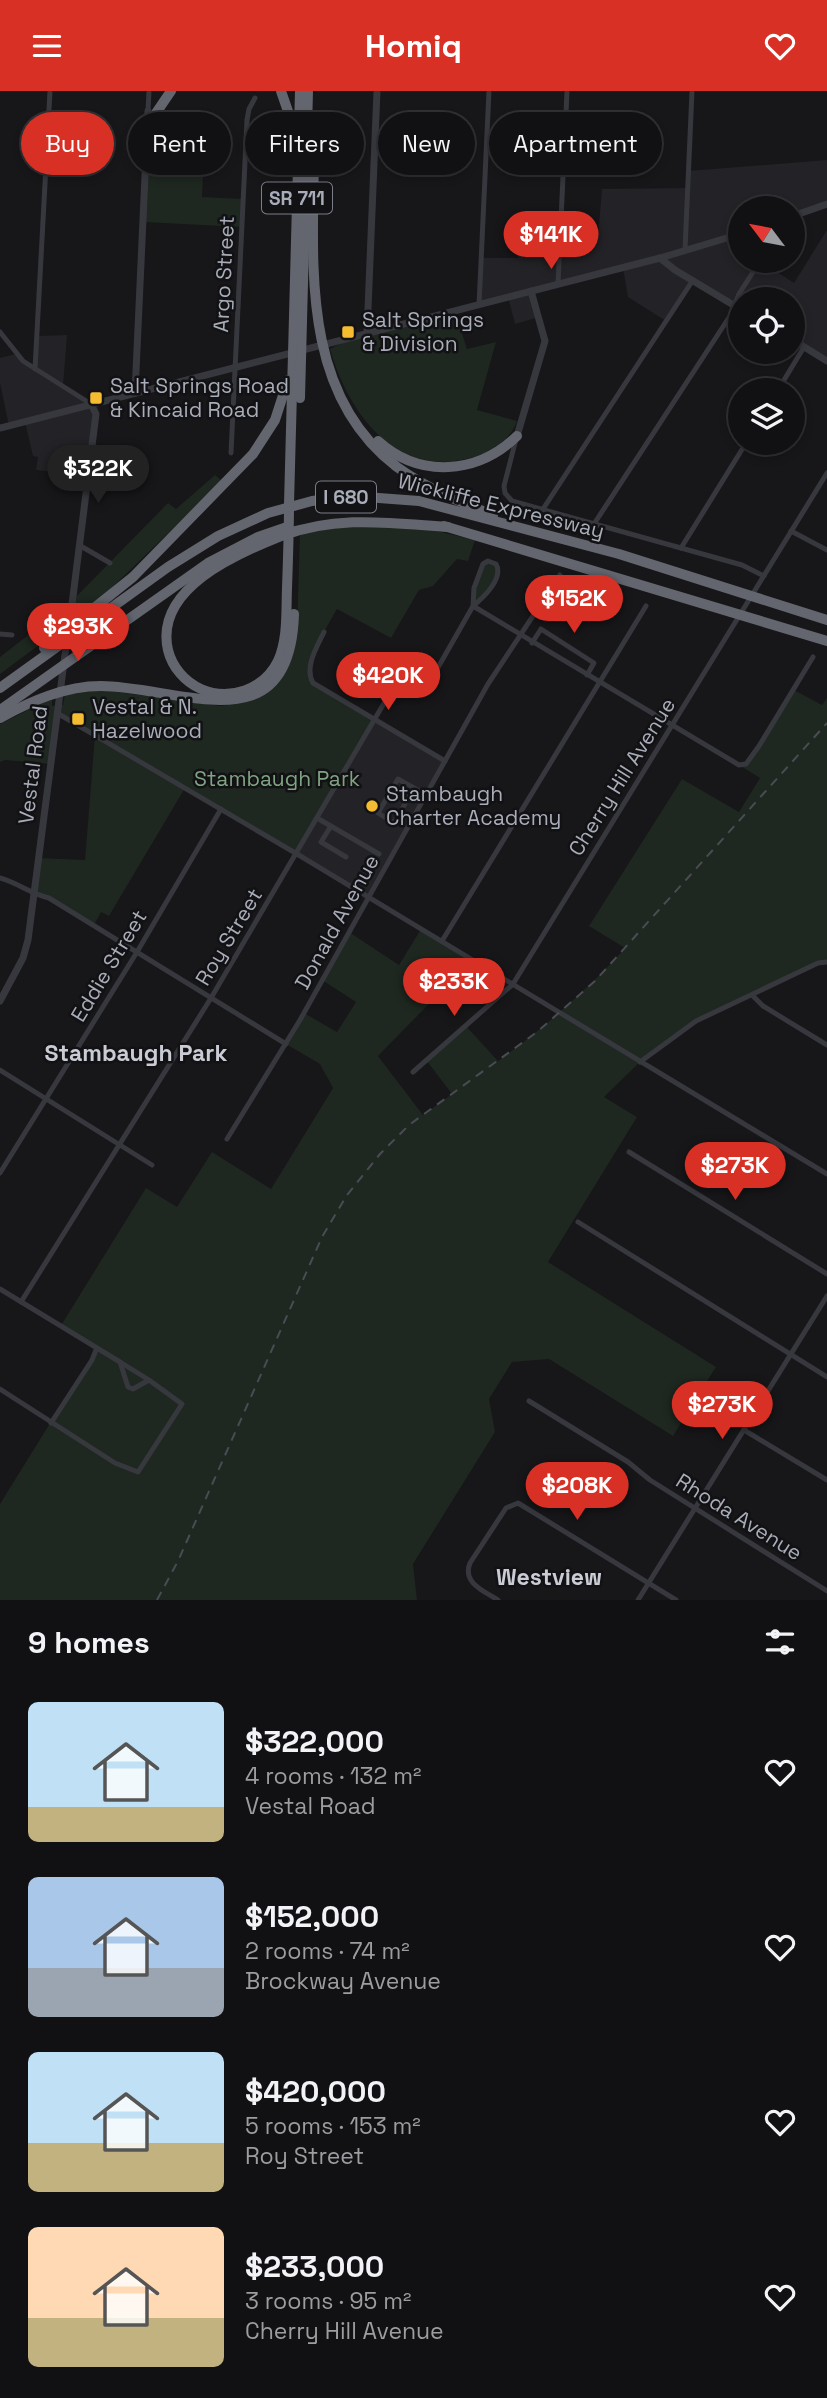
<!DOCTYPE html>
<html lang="en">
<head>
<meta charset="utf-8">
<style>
	body { margin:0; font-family:"Space Grotesk",sans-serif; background:#1a191c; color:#f1f3f6; height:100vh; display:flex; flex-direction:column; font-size:26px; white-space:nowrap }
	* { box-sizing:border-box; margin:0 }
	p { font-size:23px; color:#9c9da0 }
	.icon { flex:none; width:38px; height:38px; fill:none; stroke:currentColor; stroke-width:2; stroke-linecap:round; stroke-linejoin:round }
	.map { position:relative; height:1509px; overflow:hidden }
	.details { display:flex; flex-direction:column; background:#111013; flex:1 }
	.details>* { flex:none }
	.hud { position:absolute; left:21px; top:21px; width:786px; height:63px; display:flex; gap:14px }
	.needle { width:46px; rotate:302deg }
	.tools { position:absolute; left:728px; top:105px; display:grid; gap:14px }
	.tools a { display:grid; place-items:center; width:77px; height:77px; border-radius:50%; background:#111013; box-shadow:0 4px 10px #0003,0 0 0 2px #303033; font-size:35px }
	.price { position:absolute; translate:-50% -60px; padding:0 16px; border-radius:24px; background:#d93025; color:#fff; font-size:23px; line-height:46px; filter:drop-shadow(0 2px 4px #0008) }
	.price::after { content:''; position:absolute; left:50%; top:42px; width:21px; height:16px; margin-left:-10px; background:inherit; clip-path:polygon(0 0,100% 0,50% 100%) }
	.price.current { background:#222; color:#fff }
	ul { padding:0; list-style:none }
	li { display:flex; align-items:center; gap:21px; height:175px; padding:0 28px }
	li span { display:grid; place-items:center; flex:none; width:196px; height:140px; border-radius:10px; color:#555 }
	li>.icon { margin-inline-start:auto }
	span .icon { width:84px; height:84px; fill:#fffc; stroke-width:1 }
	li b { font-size:30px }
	h2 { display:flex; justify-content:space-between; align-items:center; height:84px; padding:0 28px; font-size:30px }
	.chip { padding:0 24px; border-radius:32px; background:#111013; box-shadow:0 4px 10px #0003,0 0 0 2px #303033; font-size:24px; line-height:63px }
	.chip.current { background:#d93025; color:#fff }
	header { display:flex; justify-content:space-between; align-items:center; height:91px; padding:0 28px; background:#d93025; color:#fff; font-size:32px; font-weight:800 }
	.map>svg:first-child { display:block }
	.built { fill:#232226 }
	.green { fill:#1e2720 }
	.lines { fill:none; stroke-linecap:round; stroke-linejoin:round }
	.minor { stroke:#37383e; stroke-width:5 }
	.tertiary { stroke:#37383e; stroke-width:7 }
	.motorway { stroke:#63666f; stroke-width:10 }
	.rail { stroke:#4a4c53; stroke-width:2; stroke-dasharray:9 7; stroke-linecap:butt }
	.poi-dot { fill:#f5bc32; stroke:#121114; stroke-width:2.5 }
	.labels { text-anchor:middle; stroke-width:5; stroke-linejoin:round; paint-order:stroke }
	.shield { fill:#121114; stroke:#7b7e88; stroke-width:2 }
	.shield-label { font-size:19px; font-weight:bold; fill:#a8adb9 }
	.street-label { font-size:21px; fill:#a8adb9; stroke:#121114 }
	.poi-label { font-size:21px; fill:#a8adb9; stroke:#121114; text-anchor:start }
	.park-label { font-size:21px; fill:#7fa483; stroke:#121114 }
	.neighbourhood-label { font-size:23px; font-weight:bold; fill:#c9ccd5; stroke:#121114 }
</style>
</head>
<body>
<header><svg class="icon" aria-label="menu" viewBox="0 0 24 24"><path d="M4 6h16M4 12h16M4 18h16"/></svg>Homiq<svg class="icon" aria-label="heart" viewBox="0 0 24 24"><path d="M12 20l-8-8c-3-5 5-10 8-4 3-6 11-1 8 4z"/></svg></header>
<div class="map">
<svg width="827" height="1509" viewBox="0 0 827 1509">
	<rect width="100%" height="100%" fill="#171619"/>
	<g class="built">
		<polygon points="827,69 827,113 793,125 793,117 740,117 740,170 760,170 794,192 827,139 827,270 793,249 793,208 740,208 740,218 693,189 666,230 628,206 623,177 531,200 539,226 515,233 508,206 479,214 481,167 518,167 519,156 560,157 561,146 598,147 602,98 686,97 688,80"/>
		<polygon points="67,244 63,295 95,318 88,384 36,379 38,366 33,365 25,331 9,335 0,292 0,267 16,263 35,277 38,245"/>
		<polygon points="374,628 445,670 368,806 297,763"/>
	</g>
	<g class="green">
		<polygon points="147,60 204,62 202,106 243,108 242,136 143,131"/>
		<path d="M 455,220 L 467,258 L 496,251 L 477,319 L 517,330 C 510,349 493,361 474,366 C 398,389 349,325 330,258 L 351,247 Z"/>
		<polygon points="215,384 222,390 97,511 0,583 0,566 72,510 168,412 176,418"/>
		<path d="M 336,435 L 424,437 L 475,449 L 468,470 L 457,468 L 433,495 L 419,499 L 391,547 L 337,518 C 324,541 310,563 311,589 L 374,628 L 297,763 L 185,697 L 109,825 L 101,821 L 94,834 L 49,807 L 34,804 L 39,767 L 85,769 L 95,644 L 57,623 L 51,673 L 5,669 L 0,671 L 0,633 L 52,607 L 52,615 L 63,614 L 65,603 L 85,599 L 110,600 L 221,615 L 249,610 L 279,589 L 293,564 L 297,537 L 300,443 Z"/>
		<polygon points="493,471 499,484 473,515 481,475"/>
		<path d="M 794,599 L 822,614 L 827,607 L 827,871 L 823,871 L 696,930 L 640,971 L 604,1006 L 637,1026 L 548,1171 L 716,1276 L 673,1345 L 549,1268 L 512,1271 L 489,1308 L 495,1341 L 413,1473 L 417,1509 L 0,1509 L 0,1413 L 96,1258 L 60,1236 L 146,1097 L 177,1116 L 212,1061 L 271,1098 L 333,997 L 320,973 L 286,953 L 304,922 L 337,941 L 356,911 L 322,889 L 349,841 L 399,874 L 421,838 L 472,869 L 378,965 L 423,1024 L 452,1003 L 426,969 L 466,935 L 498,970 C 545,936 586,900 625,857 L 589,835 L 682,688 L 739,721 L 760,687 L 739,674 L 744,674 Z"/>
	</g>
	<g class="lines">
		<g class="minor">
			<polyline points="148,20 149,0"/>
			<polyline points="685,159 692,0"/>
			<polyline points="558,193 567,0"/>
			<polyline points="479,214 489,0"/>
			<polyline points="0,241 23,270 91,313"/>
			<polyline points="35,278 50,0"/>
			<polyline points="778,299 804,256"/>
			<polyline points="516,348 504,395 505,402 512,410 742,474 764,485"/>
			<polyline points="231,362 247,29 249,18 255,7"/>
			<polyline points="543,418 693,189"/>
			<polyline points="594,433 730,225 739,203 760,170"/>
			<polyline points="791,440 827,459"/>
			<polyline points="79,454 110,472"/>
			<polyline points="681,457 746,352"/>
			<path d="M 324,541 C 317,556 304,576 313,592 L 445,670"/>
			<polyline points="0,543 12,544"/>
			<polyline points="532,552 541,538 594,572 587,584"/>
			<polyline points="57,622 297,763 827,1083"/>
			<polyline points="414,697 394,732 378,722 398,688 426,704"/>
			<polyline points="317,727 379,763"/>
			<polyline points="331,735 321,751 346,766"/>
			<path d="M 0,787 C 18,792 31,803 49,807 L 286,953"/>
			<polyline points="442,850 646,515"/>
			<polyline points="753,905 763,915 827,954"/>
			<polyline points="640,971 696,930 818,872 827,871"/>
			<polyline points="0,979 152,1074"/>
			<polyline points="413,981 513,893 827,382"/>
			<polyline points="227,1048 300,929 488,593 560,484"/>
			<polyline points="629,1061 827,1183"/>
			<polyline points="0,1082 137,861 221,718"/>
			<polyline points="578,1131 827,1286"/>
			<polyline points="0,1198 120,1271 128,1296 133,1298 149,1289 182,1313 138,1381 115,1372 0,1298"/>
			<path d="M 21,1211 L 211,907 L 390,602 L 399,594 L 426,590 L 436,580 L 473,515 L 474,497 L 483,473 L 488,470 L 496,473 C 504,487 484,506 473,515 L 739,674 L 746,673 L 759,655 L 813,566"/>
			<polyline points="120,1271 149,1289"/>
			<polyline points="529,1310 628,1371 650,1389 827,1500"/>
			<polyline points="51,1332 92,1269 96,1259"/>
			<polyline points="744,1339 827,1389"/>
			<path d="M 498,1509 C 484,1500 462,1492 470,1472 L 506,1417 L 518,1412 L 676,1509"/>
			<polyline points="638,1509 827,1205"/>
		</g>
		<g class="tertiary">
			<polyline points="793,125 827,113"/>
			<polyline points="660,167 675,179 740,218"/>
			<polyline points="367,242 377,0"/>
			<polyline points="793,249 827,270"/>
			<polyline points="135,302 148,20"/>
			<polyline points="0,337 660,167 740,143"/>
			<polyline points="517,345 545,250 531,200"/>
			<polyline points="69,537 96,323 91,313"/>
			<polyline points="0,910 23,867 28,849 67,548"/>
		</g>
		<g class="motorway">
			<polyline points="281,0 290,26 292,51"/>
			<path d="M 300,0 C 296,138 293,275 289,413 C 289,441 288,469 287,497 C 286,521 288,548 278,570 C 264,599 229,610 201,598 C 185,591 172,576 168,559 C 154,498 236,463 281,445 C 338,424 389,432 448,436"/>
			<polyline points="148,41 154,25 171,0"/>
			<path d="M 314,53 C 314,165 297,300 397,376 C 426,397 460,411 493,424"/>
			<polyline points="300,307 308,0"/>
			<path d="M 378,350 C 420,388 478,383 517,345"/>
			<polyline points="444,435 827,550"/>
			<polyline points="44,557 133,486 253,363 275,329 288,289"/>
			<polyline points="0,597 168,476 218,445 268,422 312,410 352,405 419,410 619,463 827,529"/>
			<polyline points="0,619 208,472 258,446 287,436"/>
			<path d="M 0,627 C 31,610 65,595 101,595 C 182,596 290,655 294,523"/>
		</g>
		<polyline class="rail" points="157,1509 178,1470 322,1146 347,1104 380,1063 409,1034 537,941 595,890 827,632"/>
	</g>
	<g class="poi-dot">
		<rect x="341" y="234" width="14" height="14" rx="3.5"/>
		<rect x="89" y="300" width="14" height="14" rx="3.5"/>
		<rect x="71" y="621" width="14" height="14" rx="3.5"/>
		<circle cx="372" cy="715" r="7"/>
	</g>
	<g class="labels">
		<g class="shield">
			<rect x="262" y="91.5" width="70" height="31" rx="5"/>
			<rect x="316" y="390.5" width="60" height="31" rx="5"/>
		</g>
		<g class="shield-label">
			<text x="297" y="114">SR 711</text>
			<text x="346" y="413">I 680</text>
		</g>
		<g class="street-label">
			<text transform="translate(224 183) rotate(-87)" y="7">Argo Street</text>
			<text transform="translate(501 415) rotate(14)" y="7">Wickliffe Expressway</text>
			<text transform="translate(33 674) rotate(-83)" y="7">Vestal Road</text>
			<text transform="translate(622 686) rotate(-58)" y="7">Cherry Hill Avenue</text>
			<text transform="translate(337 831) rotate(-61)" y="7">Donald Avenue</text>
			<text transform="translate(229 846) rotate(-59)" y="7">Roy Street</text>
			<text transform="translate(109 875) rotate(-59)" y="7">Eddie Street</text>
			<text transform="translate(739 1426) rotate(32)" y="7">Rhoda Avenue</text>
		</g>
		<g class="poi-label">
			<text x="362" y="236">Salt Springs<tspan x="362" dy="24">&amp; Division</tspan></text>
			<text x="110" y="302">Salt Springs Road<tspan x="110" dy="24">&amp; Kincaid Road</tspan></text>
			<text x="92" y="623">Vestal &amp; N.<tspan x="92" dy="24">Hazelwood</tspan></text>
			<text x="386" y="710">Stambaugh<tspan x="386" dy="24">Charter Academy</tspan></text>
		</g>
		<g class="park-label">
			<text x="277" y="695">Stambaugh Park</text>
		</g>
		<g class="neighbourhood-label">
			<text x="136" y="970">Stambaugh Park</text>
			<text x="549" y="1494">Westview</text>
		</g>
	</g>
</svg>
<div class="tools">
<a><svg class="needle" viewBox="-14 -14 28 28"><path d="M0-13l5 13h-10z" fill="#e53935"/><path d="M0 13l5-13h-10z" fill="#9c9da0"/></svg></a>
<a><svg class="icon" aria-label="locate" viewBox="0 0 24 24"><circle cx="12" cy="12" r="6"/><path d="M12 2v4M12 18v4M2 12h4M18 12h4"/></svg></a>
<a><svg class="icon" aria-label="layers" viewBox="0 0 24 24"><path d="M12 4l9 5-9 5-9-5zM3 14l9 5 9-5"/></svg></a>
</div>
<b class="price" style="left:551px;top:180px">$141K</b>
<b class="price current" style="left:98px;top:414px">$322K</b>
<b class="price" style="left:574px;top:544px">$152K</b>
<b class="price" style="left:78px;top:572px">$293K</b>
<b class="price" style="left:388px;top:621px">$420K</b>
<b class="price" style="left:454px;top:927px">$233K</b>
<b class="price" style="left:735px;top:1111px">$273K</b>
<b class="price" style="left:722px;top:1350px">$273K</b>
<b class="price" style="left:577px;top:1431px">$208K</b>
<div class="hud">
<a class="chip current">Buy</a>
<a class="chip">Rent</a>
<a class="chip">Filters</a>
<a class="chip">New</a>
<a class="chip">Apartment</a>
</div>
</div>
<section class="details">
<h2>9 homes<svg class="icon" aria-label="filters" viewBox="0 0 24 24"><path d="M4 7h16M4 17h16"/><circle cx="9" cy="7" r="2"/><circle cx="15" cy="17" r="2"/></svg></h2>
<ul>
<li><span style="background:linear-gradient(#bfe0f5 75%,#c2b280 0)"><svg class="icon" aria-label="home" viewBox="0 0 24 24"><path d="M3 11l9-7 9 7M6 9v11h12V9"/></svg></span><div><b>$322,000</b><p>4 rooms · 132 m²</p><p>Vestal Road</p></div><svg class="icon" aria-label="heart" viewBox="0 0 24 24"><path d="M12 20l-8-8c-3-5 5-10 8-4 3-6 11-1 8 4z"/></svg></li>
<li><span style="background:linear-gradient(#a9c7e8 65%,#9aa5b1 0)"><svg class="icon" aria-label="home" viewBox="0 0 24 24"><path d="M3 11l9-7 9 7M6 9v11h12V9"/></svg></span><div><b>$152,000</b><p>2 rooms · 74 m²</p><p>Brockway Avenue</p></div><svg class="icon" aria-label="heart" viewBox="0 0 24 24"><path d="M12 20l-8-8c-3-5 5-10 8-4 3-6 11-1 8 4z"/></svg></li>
<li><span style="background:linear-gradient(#bfe0f5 65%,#c2b280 0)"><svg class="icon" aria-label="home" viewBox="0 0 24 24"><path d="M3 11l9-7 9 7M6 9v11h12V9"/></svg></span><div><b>$420,000</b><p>5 rooms · 153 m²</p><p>Roy Street</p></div><svg class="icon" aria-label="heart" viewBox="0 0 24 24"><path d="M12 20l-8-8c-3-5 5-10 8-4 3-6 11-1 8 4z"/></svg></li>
<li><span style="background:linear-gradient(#ffd9b3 65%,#c2b280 0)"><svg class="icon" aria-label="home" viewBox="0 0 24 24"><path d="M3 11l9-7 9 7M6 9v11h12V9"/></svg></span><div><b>$233,000</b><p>3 rooms · 95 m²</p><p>Cherry Hill Avenue</p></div><svg class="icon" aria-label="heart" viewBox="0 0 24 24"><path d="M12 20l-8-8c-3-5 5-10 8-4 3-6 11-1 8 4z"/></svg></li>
</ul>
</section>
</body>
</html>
